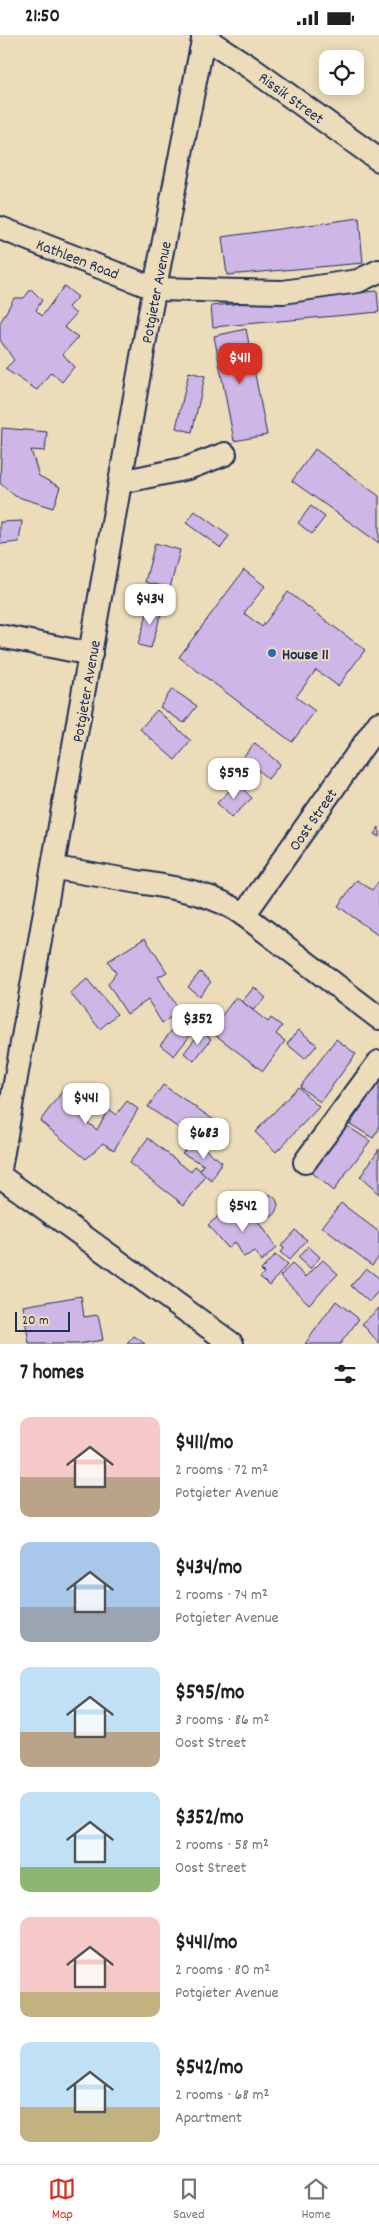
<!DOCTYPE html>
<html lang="en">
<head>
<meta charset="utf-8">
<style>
	body { margin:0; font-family:Dekko,sans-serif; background:#f6f6f6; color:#202124; height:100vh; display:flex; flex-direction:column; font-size:19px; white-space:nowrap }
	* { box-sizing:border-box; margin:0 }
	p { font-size:16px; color:#757577 }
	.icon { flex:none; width:28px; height:28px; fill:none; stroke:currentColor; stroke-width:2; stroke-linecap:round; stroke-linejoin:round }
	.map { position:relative; height:1309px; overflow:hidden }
	.drawer { display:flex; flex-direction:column; background:#fff; flex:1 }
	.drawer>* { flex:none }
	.controls { position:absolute; left:319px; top:15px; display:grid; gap:10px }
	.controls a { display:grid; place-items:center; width:45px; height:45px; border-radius:10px; background:#fff; box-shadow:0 2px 12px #0003; font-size:25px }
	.scale { position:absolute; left:15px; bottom:12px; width:55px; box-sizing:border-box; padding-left:5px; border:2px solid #1b2f5e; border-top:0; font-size:14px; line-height:18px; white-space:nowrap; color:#1b2f5e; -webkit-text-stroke:4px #eddcb9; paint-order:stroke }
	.price { position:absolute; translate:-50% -42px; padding:0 11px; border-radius:10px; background:#fff; color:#222; font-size:16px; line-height:32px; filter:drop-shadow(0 1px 2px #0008) }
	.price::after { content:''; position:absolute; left:50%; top:30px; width:15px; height:11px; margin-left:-8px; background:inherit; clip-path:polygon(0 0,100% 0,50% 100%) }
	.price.selected { background:#d93025; color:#fff }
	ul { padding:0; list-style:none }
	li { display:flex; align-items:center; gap:15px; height:125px; padding:0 20px }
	li span { display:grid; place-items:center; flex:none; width:140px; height:100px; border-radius:10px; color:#555 }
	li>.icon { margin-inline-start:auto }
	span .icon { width:60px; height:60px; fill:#fffc; stroke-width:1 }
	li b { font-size:21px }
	h2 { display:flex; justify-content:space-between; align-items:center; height:60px; padding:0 20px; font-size:21px }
	.status { display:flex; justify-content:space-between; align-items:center; height:35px; padding:0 25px; background:#fff; direction:ltr }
	.status svg { height:14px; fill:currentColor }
	.dock { display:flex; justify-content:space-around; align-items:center; height:70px; border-top:1px solid #e0e0e0; background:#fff; font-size:14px; color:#757577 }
	.dock a { display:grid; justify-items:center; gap:2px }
	.dock .selected { color:#d93025 }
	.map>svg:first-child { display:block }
	.building { fill:#ceb7e7; stroke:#1b2f5e }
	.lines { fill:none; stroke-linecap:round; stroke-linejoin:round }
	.minor-casing { stroke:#1b2f5e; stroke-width:26 }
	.minor { stroke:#eddcb9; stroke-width:22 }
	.poi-dot { fill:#1f6fb2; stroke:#eddcb9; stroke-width:2 }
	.labels { text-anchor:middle; stroke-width:4; stroke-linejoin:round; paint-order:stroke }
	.street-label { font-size:16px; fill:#1b2f5e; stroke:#eddcb9 }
	.poi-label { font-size:16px; font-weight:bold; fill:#1b2f5e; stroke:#eddcb9; text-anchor:start }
</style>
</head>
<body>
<div class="status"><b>21:50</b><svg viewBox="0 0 49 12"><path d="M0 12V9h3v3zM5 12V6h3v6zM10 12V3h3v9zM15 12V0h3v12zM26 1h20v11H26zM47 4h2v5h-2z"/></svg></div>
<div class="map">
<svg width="379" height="1309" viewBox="0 0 379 1309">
	<rect width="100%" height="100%" fill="#eddcb9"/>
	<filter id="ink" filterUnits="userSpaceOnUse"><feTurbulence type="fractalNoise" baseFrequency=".02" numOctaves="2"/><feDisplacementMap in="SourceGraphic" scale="10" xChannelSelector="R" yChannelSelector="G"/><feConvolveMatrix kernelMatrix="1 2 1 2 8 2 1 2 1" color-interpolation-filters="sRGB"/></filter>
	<g filter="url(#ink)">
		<g class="building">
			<polygon points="359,183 363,228 227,240 222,202"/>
			<polygon points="64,251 78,262 68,272 76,279 64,292 78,302 63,319 74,332 62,347 51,337 37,355 5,334 14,325 0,305 0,288 14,263 24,263 31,254 42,265 36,275 42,281"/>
			<polygon points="377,256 379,277 213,292 211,271"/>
			<polygon points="246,294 267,400 234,406 214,301"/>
			<polygon points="189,337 205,341 192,397 176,393"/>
			<polygon points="2,393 47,397 45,416 31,415 39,441 60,452 53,473 15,461 0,448"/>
			<polygon points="315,414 379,461 379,508 292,446"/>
			<polygon points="311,471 325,482 312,499 298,488"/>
			<polygon points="195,476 229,501 221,513 186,488"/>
			<polygon points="22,486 19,507 0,509 0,487"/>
			<polygon points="155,508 180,515 170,553 145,547"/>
			<polygon points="244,535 265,551 244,578 262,592 288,557 365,615 338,651 316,635 296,662 315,676 292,707 179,622"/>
			<polygon points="150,568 163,572 151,613 138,610"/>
			<polygon points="172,654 197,671 184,688 160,672"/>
			<polygon points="157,675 191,706 175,725 140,694"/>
			<polygon points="255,708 280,729 268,744 243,722"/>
			<polygon points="237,748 252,763 231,783 217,768"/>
			<polygon points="379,792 379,802 374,799"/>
			<polygon points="357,845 372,855 379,846 379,901 338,871"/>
			<polygon points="145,903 167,937 158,942 180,976 162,988 148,965 127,979 108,949 116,938 108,926"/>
			<polygon points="200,937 211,947 199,961 188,952"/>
			<polygon points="87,944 117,979 100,994 70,958"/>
			<polygon points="254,952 266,963 253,975 242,967"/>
			<polygon points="236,962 268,987 271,983 282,991 276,999 285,1006 263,1036 210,996"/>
			<polygon points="186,978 199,989 174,1021 160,1010"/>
			<polygon points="299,995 317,1010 305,1024 287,1009"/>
			<polygon points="201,996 211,1004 194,1026 184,1018"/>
			<polygon points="336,1004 356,1019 320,1067 300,1052"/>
			<polygon points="379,1046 379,1094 373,1103 350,1089"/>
			<polygon points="163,1050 220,1089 205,1111 148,1072"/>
			<polygon points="298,1052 319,1072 276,1117 255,1097"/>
			<polygon points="64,1054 90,1073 81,1082 97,1095 108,1074 116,1080 127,1066 138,1074 114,1115 103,1108 86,1124 40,1086"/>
			<polygon points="347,1091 370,1106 333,1156 308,1135"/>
			<polygon points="148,1103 191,1137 195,1131 207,1140 184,1170 129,1128"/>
			<polygon points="194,1106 222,1127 212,1146 200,1136 204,1130 182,1118"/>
			<polygon points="379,1114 379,1159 360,1142"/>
			<circle cx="266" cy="1171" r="12"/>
			<polygon points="341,1168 379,1197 379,1221 372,1230 322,1192"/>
			<polygon points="247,1171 276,1213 261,1227 255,1217 243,1222 234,1207 227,1213 208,1190 228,1173 236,1182"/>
			<polygon points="295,1195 307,1205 289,1225 280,1217 284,1213 281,1211"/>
			<polygon points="308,1211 320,1222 310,1234 298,1223"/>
			<polygon points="275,1220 287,1230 270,1250 260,1242 264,1238 261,1235"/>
			<polygon points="323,1225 338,1239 309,1269 280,1241 292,1229 306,1242"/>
			<polygon points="366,1233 379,1243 379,1255 369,1267 351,1251"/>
			<polygon points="81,1261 84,1282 98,1280 103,1305 78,1309 29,1309 23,1271"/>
			<polygon points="336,1266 359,1284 340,1309 305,1309"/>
			<polygon points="379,1273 379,1308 362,1289"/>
			<polygon points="134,1301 145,1309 127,1309"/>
		</g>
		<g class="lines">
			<defs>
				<g id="minor">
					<polyline points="203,2 251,33 379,125"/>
					<polyline points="0,193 156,254 283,257 358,246 379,236"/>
					<polyline points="121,447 188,433 225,419"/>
					<polyline points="0,601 91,619"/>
					<path d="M 54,833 C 82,837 110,842 138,847 C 175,853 214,858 244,880 L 379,983"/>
					<polyline points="244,880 379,688"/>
					<polyline points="305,1127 379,1027"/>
					<polyline points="0,1134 147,293 204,0"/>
					<polyline points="0,1141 232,1309"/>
				</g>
			</defs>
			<use href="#minor" class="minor-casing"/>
			<use href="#minor" class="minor"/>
		</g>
	</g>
	<circle class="poi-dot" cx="272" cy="618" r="5"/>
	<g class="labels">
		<g class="street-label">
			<text transform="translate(292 62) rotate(36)" y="6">Rissik Street</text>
			<text transform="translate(78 223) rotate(21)" y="6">Kathleen Road</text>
			<text transform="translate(155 257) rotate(-79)" y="6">Potgieter Avenue</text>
			<text transform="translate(85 656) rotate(-80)" y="6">Potgieter Avenue</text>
			<text transform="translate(312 784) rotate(-55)" y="6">Oost Street</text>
		</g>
		<g class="poi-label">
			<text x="282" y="624">House 11</text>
		</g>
	</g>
</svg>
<div class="controls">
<a><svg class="icon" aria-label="locate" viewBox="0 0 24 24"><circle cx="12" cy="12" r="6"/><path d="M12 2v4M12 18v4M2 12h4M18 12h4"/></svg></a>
</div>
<div class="scale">20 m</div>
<b class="price selected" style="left:240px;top:350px">$411</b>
<b class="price" style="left:150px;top:591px">$434</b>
<b class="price" style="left:234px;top:765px">$595</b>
<b class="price" style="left:198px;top:1011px">$352</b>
<b class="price" style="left:86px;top:1090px">$441</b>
<b class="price" style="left:204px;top:1125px">$683</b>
<b class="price" style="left:243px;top:1198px">$542</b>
</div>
<section class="drawer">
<h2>7 homes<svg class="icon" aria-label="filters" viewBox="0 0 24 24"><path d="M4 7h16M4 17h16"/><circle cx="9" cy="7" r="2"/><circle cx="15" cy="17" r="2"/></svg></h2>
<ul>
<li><span style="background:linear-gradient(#f6c9c9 60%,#b9a48a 0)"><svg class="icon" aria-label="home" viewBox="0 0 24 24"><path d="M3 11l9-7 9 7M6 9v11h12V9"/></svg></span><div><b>$411/mo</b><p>2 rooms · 72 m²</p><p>Potgieter Avenue</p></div></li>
<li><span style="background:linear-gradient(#a9c7e8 65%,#9aa5b1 0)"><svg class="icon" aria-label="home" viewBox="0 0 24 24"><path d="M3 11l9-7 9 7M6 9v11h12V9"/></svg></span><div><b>$434/mo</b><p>2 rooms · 74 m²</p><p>Potgieter Avenue</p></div></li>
<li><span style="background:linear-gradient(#bfe0f5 65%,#b9a48a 0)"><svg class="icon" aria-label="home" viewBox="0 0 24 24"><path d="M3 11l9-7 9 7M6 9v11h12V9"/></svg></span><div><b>$595/mo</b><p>3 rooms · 86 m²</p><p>Oost Street</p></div></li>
<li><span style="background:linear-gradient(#bfe0f5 75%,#8fb573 0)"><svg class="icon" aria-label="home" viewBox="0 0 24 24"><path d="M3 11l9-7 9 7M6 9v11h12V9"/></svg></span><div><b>$352/mo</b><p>2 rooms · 58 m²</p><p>Oost Street</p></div></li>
<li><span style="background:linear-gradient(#f6c9c9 75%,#c2b280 0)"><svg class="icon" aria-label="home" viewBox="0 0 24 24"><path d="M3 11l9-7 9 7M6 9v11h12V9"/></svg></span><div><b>$441/mo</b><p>2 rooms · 80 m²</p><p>Potgieter Avenue</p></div></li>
<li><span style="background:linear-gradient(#bfe0f5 65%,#c2b280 0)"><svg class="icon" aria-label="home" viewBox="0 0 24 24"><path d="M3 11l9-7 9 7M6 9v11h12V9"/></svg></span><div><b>$542/mo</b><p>2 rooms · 68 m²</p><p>Apartment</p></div></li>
</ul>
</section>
<nav class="dock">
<a class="selected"><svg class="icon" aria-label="map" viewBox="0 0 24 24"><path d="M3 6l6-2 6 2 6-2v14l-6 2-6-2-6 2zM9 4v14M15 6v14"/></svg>Map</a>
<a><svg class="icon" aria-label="saved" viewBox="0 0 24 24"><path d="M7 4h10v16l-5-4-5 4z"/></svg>Saved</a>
<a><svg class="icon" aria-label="home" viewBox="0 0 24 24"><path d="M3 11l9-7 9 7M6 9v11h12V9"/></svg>Home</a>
</nav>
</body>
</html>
